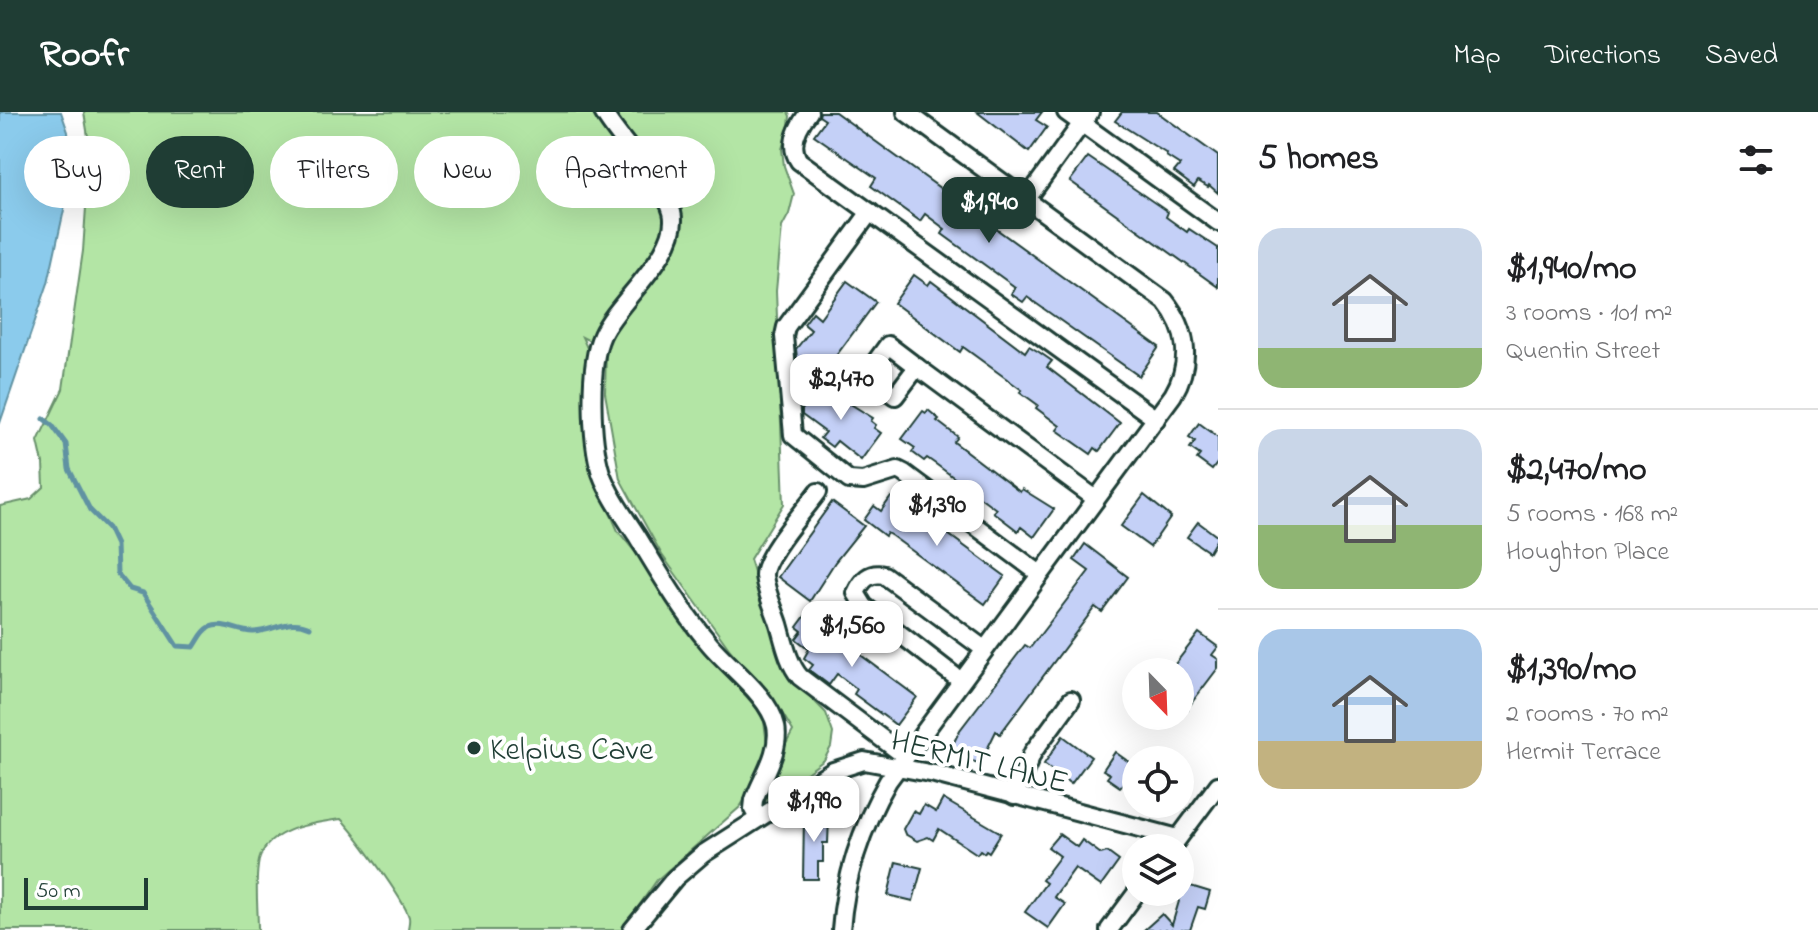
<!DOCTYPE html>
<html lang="en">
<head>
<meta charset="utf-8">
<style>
	body { margin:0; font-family:"Indie Flower",sans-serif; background:#f2f2f2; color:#202124; height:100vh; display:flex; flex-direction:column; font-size:30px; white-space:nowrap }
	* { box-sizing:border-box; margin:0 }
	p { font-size:26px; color:#757577 }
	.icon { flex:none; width:44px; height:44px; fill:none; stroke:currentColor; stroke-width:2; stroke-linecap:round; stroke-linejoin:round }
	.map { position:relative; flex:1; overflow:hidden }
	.details { display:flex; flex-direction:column; background:#fff; width:600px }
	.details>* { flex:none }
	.top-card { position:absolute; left:24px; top:24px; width:760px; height:72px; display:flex; gap:16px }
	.needle { width:52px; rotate:157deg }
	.tools { position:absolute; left:1122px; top:546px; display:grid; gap:16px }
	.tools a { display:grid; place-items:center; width:72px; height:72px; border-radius:50%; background:#fff; box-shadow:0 8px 32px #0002; font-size:40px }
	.scale { position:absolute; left:24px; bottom:20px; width:124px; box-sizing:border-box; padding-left:8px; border:4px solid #1f3d34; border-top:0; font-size:22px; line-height:28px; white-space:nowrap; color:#1f3d34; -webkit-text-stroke:6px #fff; paint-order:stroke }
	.price { position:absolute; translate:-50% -68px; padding:0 18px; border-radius:16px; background:#fff; color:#222; font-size:26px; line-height:52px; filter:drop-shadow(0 2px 4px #0008) }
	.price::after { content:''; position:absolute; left:50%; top:48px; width:24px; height:18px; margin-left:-12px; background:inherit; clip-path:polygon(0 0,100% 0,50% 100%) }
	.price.active { background:#1f3d34; color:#fff }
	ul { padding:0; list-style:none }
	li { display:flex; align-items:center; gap:24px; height:200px; padding:0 40px }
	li+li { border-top:2px solid #e0e0e0 }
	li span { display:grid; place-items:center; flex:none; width:224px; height:160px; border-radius:24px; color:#555 }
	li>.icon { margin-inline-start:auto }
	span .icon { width:96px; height:96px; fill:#fffc; stroke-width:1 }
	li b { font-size:34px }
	h2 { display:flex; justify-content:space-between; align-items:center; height:96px; padding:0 40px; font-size:34px }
	.pill { padding:0 28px; border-radius:36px; background:#fff; box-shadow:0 8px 32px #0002; font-size:28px; line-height:72px }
	.pill.active { background:#1f3d34; color:#fff }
	header { display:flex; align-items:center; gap:48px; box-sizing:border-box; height:112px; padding:0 40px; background:#1f3d34; color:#fff }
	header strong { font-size:38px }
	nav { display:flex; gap:44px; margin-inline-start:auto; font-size:28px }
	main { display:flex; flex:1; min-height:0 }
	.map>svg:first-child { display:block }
	.green { fill:#b3e5a5; stroke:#69916c; stroke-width:2 }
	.water { fill:#8bcbec; stroke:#6092a2; stroke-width:2 }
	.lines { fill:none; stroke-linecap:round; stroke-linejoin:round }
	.stream { stroke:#6092a2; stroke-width:5 }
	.building { fill:#c4d0f7; stroke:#1f3d34; stroke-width:2 }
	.minor-casing { stroke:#1f3d34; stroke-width:22 }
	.minor { stroke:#fff; stroke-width:16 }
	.poi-dot { fill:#1f3d34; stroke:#fff; stroke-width:3 }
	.labels { text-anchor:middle; stroke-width:8; stroke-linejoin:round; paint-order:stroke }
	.poi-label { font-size:32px; fill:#1f3d34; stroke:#fff; text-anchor:start }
	.street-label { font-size:32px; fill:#1f3d34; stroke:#fff }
</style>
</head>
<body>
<header>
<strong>Roofr</strong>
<nav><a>Map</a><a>Directions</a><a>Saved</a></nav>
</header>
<main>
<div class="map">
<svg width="1218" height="818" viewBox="0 0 1218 818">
	<rect width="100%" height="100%" fill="#fff"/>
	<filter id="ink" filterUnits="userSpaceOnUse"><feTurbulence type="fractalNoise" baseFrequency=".0125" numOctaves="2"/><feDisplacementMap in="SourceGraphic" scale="16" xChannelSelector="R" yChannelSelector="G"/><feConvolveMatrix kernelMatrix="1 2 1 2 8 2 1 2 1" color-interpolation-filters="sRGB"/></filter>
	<g filter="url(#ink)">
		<path class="green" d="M 84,0 L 788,0 L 790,4 L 789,13 L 782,37 L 784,54 L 794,82 L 789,102 L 782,115 L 776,179 L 784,392 L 750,447 L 785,559 L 826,601 L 833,621 L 831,635 L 824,648 L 777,683 L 766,687 L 760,680 L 793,619 L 781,599 L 730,538 L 662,443 L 620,367 L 605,281 L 606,237 L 582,225 L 588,238 L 584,278 L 591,357 L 618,419 L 640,446 L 713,548 L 756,595 L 764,609 L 767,632 L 754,673 L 740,695 L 657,768 L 622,818 L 408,818 C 408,814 410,809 409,805 C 404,788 355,721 341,707 C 312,711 262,717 258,754 C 255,774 258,797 258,818 L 0,818 L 0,394 L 31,387 L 44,375 L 43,351 L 38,329 L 63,277 L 83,139 L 90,37 Z"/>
		<polygon class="water" points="0,0 61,0 68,20 70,49 67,84 48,171 0,311"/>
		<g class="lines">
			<path class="stream" d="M 44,307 L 52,313 L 66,332 L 69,357 L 90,398 L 108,416 L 116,433 L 117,461 L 130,477 L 143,481 L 177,534 L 194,535 C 199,528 202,519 210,515 C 225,509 239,521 254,520 C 275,519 289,505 310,515"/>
		</g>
		<g class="building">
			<polygon points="820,0 835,0 1159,235 1139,264 1027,185 1023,190 1011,182 1015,175 942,122 945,117 925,102 920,109 871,74 876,66 814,23 825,8 819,4"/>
			<polygon points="977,0 1042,0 1036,8 1047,15 1029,40"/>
			<polygon points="1122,0 1157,0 1218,44 1218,81 1209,73 1208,75 1198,69 1194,75 1174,60 1180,53 1166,44 1167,42 1115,9"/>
			<polygon points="1088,45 1168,100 1166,105 1187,120 1189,117 1218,136 1218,175 1070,69"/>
			<polygon points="914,163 928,173 931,169 1025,240 1029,234 1039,240 1052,249 1047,255 1120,311 1099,339 1095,336 1091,342 1057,318 1060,314 1036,296 1038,293 1020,280 1022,278 963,235 960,240 894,191"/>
			<polygon points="847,169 876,190 821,264 797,246 796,237 811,218 804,212 813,200 820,206"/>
			<polygon points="820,273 873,306 871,309 876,313 874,316 881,321 861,348 837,329 832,335 820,326 825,320 802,303 802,298"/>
			<polygon points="928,298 939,307 937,309 958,325 954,330 1020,380 1022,377 1054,397 1034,425 1021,415 1018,419 993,400 996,397 937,353 927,346 924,349 912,340 915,336 902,327 923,299 926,301"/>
			<polygon points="1199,311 1218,325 1218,350 1212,358 1197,347 1200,343 1190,336 1195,329 1189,325"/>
			<polygon points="1144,383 1171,405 1150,435 1121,414"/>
			<polygon points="891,385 905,395 907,392 1005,464 985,492 892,424 887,421 885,424 864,408 874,394 881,399"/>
			<polygon points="832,390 864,414 835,450 810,489 778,465"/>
			<polygon points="1198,410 1218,425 1209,440 1187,425"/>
			<polygon points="1085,432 1128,465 1102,500 1095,495 1000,622 996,619 980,652 949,640 960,618 1025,533 1030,536 1089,459 1074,448"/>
			<polygon points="812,495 832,510 826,517 917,585 896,613 854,582 857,577 837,562 829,573 809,558 813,553 804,546 809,537 796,527 802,519 797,515"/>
			<polygon points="1199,521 1218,535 1212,543 1218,547 1218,556 1180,606 1180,560 1169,560"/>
			<polygon points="1063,624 1091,645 1071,672 1044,652"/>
			<polygon points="1115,640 1136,655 1136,677 1125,669 1120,675 1107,666 1110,662 1103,658"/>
			<polygon points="943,687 1001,721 989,740 986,738 984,741 980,738 977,742 939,717 933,728 928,725 917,729 905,722 903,717 913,699 919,702 924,693 936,700"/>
			<polygon points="804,704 829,705 828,731 823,731 823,750 818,750 818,767 803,767"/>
			<polygon points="1059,722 1077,735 1082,728 1101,742 1107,740 1119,749 1101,774 1075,756 1054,785 1065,792 1048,816 1025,800 1046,771 1042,768 1060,744 1048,735"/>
			<polygon points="896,750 922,756 913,789 888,783"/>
			<polygon points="1184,772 1210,780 1205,797 1198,795 1190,818 1144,818 1162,802 1172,813"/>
		</g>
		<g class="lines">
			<defs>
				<g id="minor">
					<path d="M 603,0 C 619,29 665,73 672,100 C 682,139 618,188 602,223 C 588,254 591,329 601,361 C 609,383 624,404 637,424 C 659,460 681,498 708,530 C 727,554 769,583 776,614 C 781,639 762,666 754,688 L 753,697 L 758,706"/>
					<path d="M 809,0 C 798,14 788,33 799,49 L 1156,307"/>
					<polyline points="1066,0 1218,110"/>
					<polyline points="1027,87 1090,0"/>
					<polyline points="870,100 786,215 784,224 793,323 849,368 863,369 898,358 904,361 1040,462"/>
					<polygon points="888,233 917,255 895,284 866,263"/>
					<polyline points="917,255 1096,387"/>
					<path d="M 818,380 C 806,397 763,444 764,464 C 766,480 774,497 779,512 C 784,529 788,551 800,565 L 905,644"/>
					<path d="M 961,569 L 864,494 L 856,481 C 862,468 869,460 884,463 L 984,537"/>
					<polyline points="1014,684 1033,640 1071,588"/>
					<polyline points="1171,736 1218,673"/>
					<polyline points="632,818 675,766 703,742 833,659 864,649 935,662 1178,726"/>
					<path d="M 841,818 C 845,764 861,716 888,669 L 1173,283 C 1192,251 1188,218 1165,189 L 906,0"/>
					<polyline points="1109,818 1137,780"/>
				</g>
			</defs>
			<use href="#minor" class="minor-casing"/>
			<use href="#minor" class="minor"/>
		</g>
	</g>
	<circle class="poi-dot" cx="474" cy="636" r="8"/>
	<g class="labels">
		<g class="poi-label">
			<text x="490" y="647">Kelpius Cave</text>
		</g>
		<g class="street-label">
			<text transform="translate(980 648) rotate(14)" y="11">HERMIT LANE</text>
		</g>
	</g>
</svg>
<div class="tools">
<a><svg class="needle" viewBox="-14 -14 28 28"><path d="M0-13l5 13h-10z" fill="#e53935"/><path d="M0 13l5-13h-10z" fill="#757577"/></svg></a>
<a><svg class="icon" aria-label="locate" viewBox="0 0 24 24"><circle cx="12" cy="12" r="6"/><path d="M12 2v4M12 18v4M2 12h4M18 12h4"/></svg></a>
<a><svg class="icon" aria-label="layers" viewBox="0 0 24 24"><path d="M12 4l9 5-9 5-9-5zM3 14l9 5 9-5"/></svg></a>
</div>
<div class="scale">50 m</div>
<b class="price active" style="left:989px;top:133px">$1,940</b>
<b class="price" style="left:841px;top:310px">$2,470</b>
<b class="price" style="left:937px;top:436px">$1,390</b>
<b class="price" style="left:852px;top:557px">$1,560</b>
<b class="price" style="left:814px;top:732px">$1,990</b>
<div class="top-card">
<a class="pill">Buy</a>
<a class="pill active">Rent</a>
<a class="pill">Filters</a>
<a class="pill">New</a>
<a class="pill">Apartment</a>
</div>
</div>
<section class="details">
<h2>5 homes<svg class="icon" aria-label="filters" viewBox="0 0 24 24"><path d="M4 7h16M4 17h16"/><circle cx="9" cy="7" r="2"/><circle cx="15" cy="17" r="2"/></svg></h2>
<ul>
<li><span style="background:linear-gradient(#c9d6e8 75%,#8fb573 0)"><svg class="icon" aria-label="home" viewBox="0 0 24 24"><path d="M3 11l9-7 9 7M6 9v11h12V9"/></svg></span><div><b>$1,940/mo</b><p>3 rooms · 101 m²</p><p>Quentin Street</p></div></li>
<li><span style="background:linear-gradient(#c9d6e8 60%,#8fb573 0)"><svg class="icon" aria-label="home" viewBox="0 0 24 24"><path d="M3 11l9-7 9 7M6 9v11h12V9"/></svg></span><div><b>$2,470/mo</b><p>5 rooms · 168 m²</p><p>Houghton Place</p></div></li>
<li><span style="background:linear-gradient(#a9c7e8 70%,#c2b280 0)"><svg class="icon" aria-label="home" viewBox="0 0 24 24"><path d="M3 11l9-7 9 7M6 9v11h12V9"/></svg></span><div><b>$1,390/mo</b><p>2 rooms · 70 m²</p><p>Hermit Terrace</p></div></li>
</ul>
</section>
</main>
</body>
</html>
